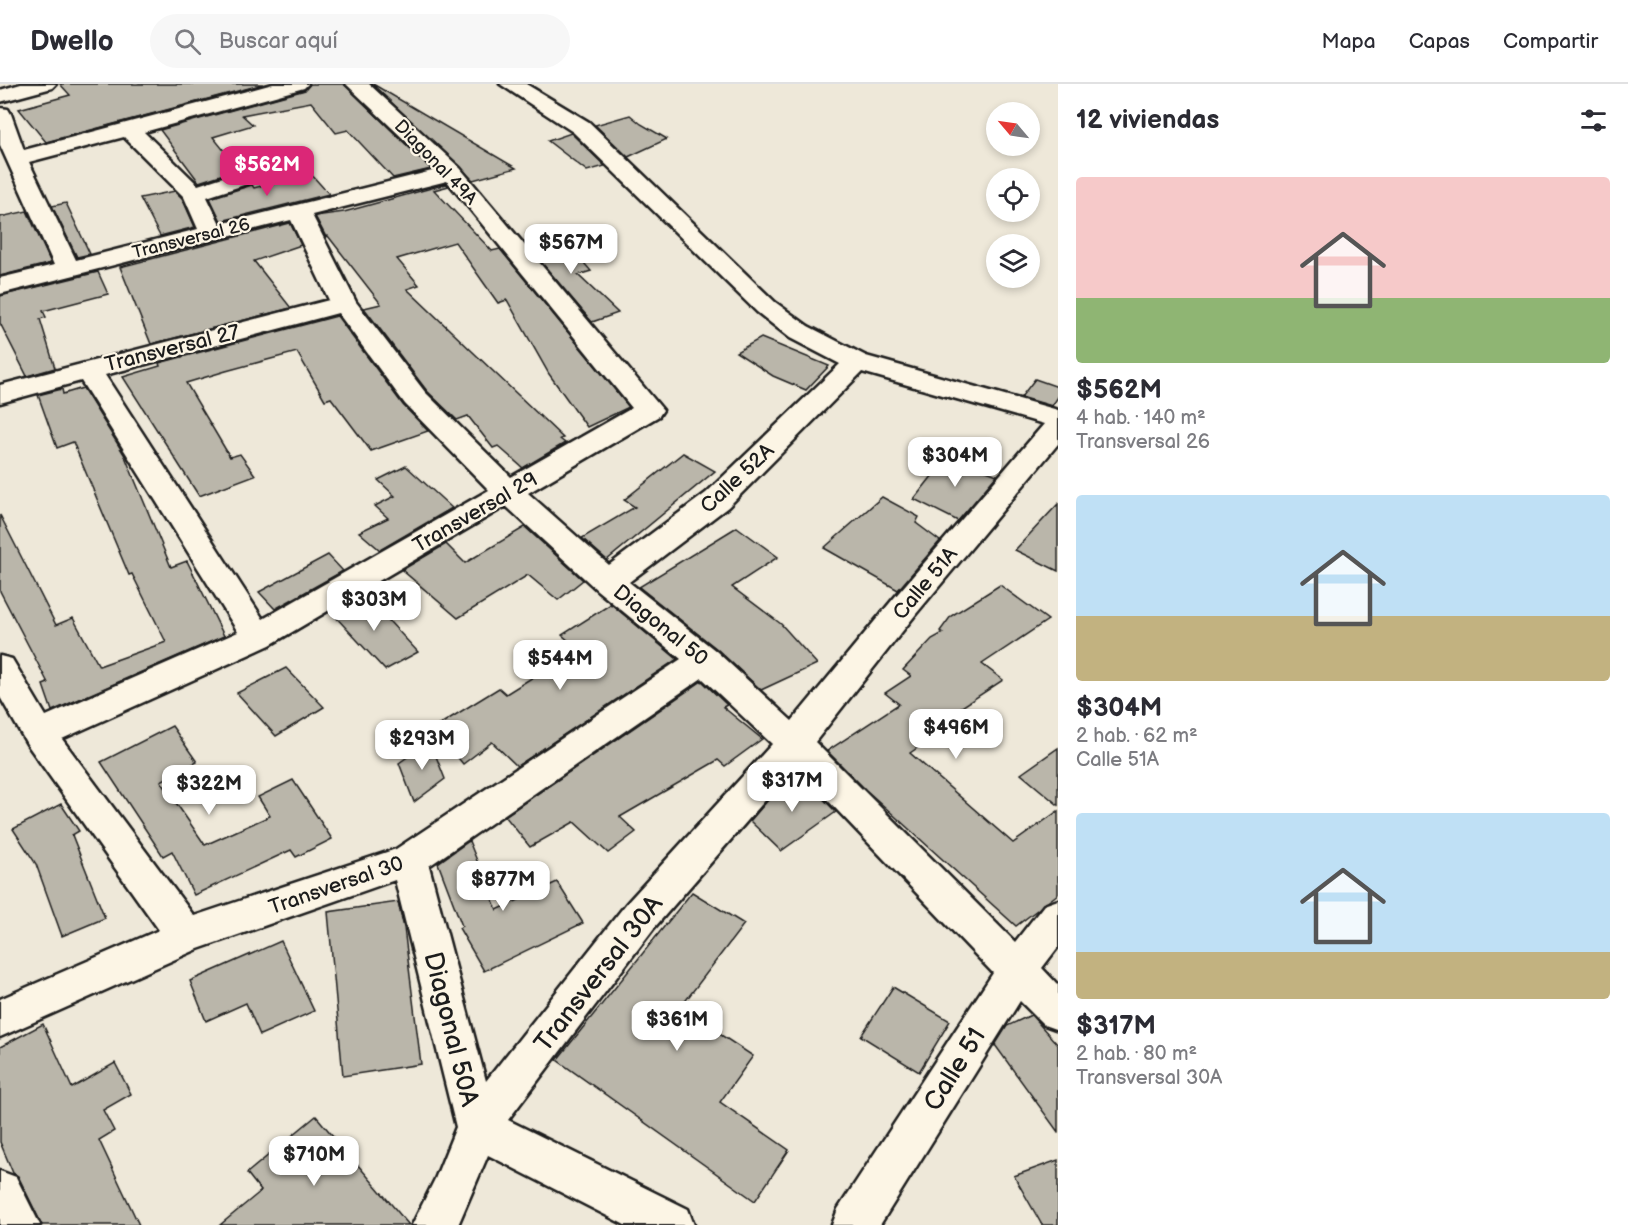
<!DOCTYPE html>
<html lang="es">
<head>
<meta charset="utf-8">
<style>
	body { margin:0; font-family:"Balsamiq Sans",sans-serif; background:#f7f7f7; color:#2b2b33; height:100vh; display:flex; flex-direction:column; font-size:22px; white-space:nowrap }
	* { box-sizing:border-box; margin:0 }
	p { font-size:20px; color:#7c7c81 }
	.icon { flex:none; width:33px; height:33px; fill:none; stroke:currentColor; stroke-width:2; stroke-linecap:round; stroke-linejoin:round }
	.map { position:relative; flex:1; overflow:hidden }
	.panel { display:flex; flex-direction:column; background:#fff; width:570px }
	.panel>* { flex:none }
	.needle { width:39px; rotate:299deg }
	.buttons { position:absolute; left:986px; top:18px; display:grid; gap:12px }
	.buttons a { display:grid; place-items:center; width:54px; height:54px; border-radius:50%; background:#fff; box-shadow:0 3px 9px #0003; font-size:30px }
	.price { position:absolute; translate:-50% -51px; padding:0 14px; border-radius:12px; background:#fff; color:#222; font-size:20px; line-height:39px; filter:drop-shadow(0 2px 3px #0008) }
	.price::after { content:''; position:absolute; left:50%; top:36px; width:18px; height:14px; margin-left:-9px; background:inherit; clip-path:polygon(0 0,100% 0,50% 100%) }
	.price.selected { background:#db2777; color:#fff }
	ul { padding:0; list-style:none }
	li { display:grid; align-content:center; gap:12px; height:318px; padding:0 18px }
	li span { display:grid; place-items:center; height:186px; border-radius:6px; color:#555 }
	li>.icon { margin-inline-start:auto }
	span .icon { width:108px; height:108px; fill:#fffc; stroke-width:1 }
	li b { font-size:26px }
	h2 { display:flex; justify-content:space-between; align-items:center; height:72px; padding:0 18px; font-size:26px }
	header { display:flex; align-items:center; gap:36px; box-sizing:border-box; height:84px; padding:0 30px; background:#fff; border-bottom:2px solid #e1e1e2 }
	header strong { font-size:28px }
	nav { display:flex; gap:33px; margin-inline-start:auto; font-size:21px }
	.search { width:420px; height:54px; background:#f7f7f7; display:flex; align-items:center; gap:15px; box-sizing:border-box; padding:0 21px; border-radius:33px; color:#7c7c81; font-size:22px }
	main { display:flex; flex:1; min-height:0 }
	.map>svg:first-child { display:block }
	.building { fill:#bab6aa; stroke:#1c1c1c; stroke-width:1.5 }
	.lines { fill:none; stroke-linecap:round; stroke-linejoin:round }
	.minor-casing { stroke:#1c1c1c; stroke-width:5 }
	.minor { fill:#fcf5e5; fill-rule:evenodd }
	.labels { text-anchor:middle; stroke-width:4.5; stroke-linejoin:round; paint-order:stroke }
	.far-street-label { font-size:18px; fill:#1c1c1c; stroke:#fcf5e5 }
	.street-label { font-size:21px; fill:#1c1c1c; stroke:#fcf5e5 }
	.near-street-label { font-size:26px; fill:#1c1c1c; stroke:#fcf5e5 }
</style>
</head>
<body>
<header>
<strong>Dwello</strong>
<div class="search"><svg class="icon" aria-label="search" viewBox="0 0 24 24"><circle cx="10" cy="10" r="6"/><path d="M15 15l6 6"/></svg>Buscar aquí</div>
<nav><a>Mapa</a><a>Capas</a><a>Compartir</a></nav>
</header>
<main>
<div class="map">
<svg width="1058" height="1141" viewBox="0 0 1058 1141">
	<rect width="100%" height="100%" fill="#eee8d9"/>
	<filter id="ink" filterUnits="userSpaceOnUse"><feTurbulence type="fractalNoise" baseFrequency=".0167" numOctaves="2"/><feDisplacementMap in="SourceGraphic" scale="12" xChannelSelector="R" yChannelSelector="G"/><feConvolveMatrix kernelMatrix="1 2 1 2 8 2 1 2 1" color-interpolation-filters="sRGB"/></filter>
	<g filter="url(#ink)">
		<g class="building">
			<polygon points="60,0 264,0 46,58 19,25 70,11"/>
			<polygon points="310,0 344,0 431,85 393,94 348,46 336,49 311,18 242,31 253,41 213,53 239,85 199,98 160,46 305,6"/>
			<polygon points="372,0 373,0 516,84 473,96"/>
			<polygon points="630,31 641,40 667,55 628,73 595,41"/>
			<polygon points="571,49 572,50 605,82 587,87 548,57"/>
			<polygon points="310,89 329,110 221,137 210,114 252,101 254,104"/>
			<polygon points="446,100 449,102 434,106 492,167 500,165 629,323 587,343 549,290 507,216 498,219 455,158 397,175 419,201 407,205 563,354 560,355 565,359 523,384 498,362 493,364 468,332 457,336 427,307 364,224 381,220 328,152 326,153 315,132 344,128"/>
			<polygon points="175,107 182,114 195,143 160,152 140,114"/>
			<polygon points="66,119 90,170 77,173 52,122"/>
			<polygon points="27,127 51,179 0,192 0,133"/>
			<polygon points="290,139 301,161 254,177 291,224 151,260 120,183"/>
			<polygon points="559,150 591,187 578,191 618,229 592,238 525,159"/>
			<polygon points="98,188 108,210 43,227 46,233 40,235 55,284 27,292 0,239 0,212"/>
			<polygon points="337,232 403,321 428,347 371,367 331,314 325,316 297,268 226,287 186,299 230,373 240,370 255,391 199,412 123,293 160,282 159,279"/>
			<polygon points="761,254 829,282 806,306 773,292 736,268"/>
			<polygon points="1035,295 1058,303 1058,313 1052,322 1021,313"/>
			<polygon points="83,304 124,370 171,483 187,477 224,552 52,627 43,601 48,599 0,507 0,431 56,541 73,534 99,582 166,558 132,490 129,491 73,358 57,364 38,311 62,305 63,310"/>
			<polygon points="683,369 715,387 607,476 582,454 635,423 624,416"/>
			<polygon points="948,372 997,391 958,437 914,415"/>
			<polygon points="406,382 452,424 380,466 359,448 388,434 375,422 395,412 378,396"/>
			<polygon points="882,413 919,433 916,439 940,457 898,506 824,464"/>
			<polygon points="1058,420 1058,487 1015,466"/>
			<polygon points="525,443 583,496 558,516 528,491 458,534 402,486 446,460 465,479"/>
			<polygon points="737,443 778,473 732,503 781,540 817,580 761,606 717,565 639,503"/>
			<polygon points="328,471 343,487 275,525 259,508"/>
			<polygon points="1000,501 1048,536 982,580 1003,596 954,628 961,634 910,669 1013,759 1058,727 1058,810 1016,842 866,706 827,667 899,620 885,609 911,592 903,586 932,555 943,549 940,547 951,532"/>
			<polygon points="363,509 418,568 385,586 331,528"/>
			<polygon points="611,520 677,575 517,682 492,658 463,680 434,644 499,604 506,610 578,565 562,551"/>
			<polygon points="286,584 324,623 276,652 237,609"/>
			<polygon points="702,597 727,621 723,623 762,655 725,682 718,676 620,733 636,748 608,769 574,738 530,763 505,732"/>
			<polygon points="172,642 197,678 161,697 205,761 270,732 258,713 293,696 332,755 296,773 291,766 194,811 172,767 163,772 101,678"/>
			<polygon points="430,657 445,695 414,718 399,679"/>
			<polygon points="1058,664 1058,721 1021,690"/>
			<polygon points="800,691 836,728 781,767 750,737 775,708"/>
			<polygon points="61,720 79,747 72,751 105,834 62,852 36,780 13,745"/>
			<polygon points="469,757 497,826 557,798 583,839 484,887 459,844 462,842 438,779"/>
			<polygon points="692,808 744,840 680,924 753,972 720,1018 789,1066 755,1117 557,976"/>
			<polygon points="398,818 404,844 421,980 343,992 328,828"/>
			<polygon points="281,857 314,927 260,951 246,919 206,937 190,897"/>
			<polygon points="893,903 950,937 919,988 861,952"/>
			<polygon points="1031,931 1058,961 1058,1048 995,961 1007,942"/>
			<polygon points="43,940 72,1004 115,979 131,1010 103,1026 114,1047 99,1056 139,1141 42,1141 18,1092 13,1089 0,1058 0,963"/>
			<polygon points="316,1032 409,1141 220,1141 261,1107 247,1089"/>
			<polygon points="1058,1076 1058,1141 1042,1141 1014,1092"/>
		</g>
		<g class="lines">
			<defs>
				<g id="minor">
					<polygon points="21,0 56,0 52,4 0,18 0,6"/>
					<path d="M 273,0 L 308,0 L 304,4 L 144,48 L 198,101 L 248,85 L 256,87 L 259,92 L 256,97 L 207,113 L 220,140 L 436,86 L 346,0 L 369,0 L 460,84 L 663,326 L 659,332 L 528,409 L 609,481 L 706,409 L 840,280 L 790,254 L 757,228 L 573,48 L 500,0 L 526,0 L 589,38 L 775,218 L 808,242 L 866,272 L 1058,326 L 1058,360 L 916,530 L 815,658 L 1015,858 L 1044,821 L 1058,816 L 1058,863 L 1042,884 L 1058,901 L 1058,946 L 1044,941 L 1020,917 L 880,1141 L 832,1141 L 838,1125 L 993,889 L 795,682 L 654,844 L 508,1036 L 688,1125 L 694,1141 L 625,1141 L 488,1071 L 458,1141 L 412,1141 L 435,1095 L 456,1043 L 395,796 L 198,865 L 0,953 L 0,915 L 159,846 L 27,660 L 0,613 L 0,572 L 12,575 L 46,632 L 238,548 L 81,297 L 0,319 L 0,301 L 329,216 L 291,136 L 0,210 L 0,194 L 54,181 L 0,61 L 0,24 L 8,25 L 11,30 L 24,66 ZM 124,53 L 184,113 L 198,145 L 76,176 L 29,78 ZM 447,97 L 632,324 L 511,393 L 425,308 L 356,218 L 312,131 ZM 338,229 L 405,320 L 489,406 L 263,535 L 105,291 ZM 862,288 L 1044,340 L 894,514 L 792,637 L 716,567 L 629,498 L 728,423 ZM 506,422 L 597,506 L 681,575 L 396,765 L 194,832 L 62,655 L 270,561 ZM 702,594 L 772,660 L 626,820 L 486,997 L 429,782 Z"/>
					<polygon points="0,1087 16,1093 40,1141 0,1141"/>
				</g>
			</defs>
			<use href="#minor" class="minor-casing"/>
			<use href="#minor" class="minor"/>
		</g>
	</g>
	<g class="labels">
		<g class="far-street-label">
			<text transform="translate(436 78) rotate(46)" y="6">Diagonal 49A</text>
			<text transform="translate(191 154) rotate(-14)" y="6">Transversal 26</text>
		</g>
		<g class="street-label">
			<text transform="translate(172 264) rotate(-14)" y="7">Transversal 27</text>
			<text transform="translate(737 394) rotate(-43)" y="7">Calle 52A</text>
			<text transform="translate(475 428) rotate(-30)" y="7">Transversal 29</text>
			<text transform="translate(925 499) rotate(-50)" y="7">Calle 51A</text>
			<text transform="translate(661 541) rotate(39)" y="7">Diagonal 50</text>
			<text transform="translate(336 801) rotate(-19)" y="7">Transversal 30</text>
		</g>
		<g class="near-street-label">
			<text transform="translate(598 889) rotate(-52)" y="9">Transversal 30A</text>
			<text transform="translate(452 945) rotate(76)" y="9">Diagonal 50A</text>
			<text transform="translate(954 985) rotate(-58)" y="9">Calle 51</text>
		</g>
	</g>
</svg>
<div class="buttons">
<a><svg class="needle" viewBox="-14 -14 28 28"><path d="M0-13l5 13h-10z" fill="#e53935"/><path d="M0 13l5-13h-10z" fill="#7c7c81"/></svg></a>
<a><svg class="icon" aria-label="locate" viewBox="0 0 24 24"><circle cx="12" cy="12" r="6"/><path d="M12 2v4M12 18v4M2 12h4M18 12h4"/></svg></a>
<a><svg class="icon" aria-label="layers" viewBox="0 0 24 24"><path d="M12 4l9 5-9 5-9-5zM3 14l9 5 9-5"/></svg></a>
</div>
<b class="price selected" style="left:267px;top:113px">$562M</b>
<b class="price" style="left:571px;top:191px">$567M</b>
<b class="price" style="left:955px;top:404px">$304M</b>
<b class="price" style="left:374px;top:548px">$303M</b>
<b class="price" style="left:560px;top:607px">$544M</b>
<b class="price" style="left:956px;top:676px">$496M</b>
<b class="price" style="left:422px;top:687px">$293M</b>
<b class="price" style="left:792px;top:729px">$317M</b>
<b class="price" style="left:209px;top:732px">$322M</b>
<b class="price" style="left:503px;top:828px">$877M</b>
<b class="price" style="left:677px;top:968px">$361M</b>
<b class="price" style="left:314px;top:1103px">$710M</b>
</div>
<section class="panel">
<h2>12 viviendas<svg class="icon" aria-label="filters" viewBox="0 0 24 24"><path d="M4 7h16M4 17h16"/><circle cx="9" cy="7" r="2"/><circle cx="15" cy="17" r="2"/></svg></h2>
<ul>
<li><span style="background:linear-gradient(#f6c9c9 65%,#8fb573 0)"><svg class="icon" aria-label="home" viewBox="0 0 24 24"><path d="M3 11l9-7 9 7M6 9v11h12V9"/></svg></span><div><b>$562M</b><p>4 hab. · 140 m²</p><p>Transversal 26</p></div></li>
<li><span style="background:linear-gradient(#bfe0f5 65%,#c2b280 0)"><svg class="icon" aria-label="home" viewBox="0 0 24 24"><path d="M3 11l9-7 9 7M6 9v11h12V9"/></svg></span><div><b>$304M</b><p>2 hab. · 62 m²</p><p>Calle 51A</p></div></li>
<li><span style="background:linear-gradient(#bfe0f5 75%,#c2b280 0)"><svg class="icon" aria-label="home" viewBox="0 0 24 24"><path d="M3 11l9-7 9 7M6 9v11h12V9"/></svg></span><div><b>$317M</b><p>2 hab. · 80 m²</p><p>Transversal 30A</p></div></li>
</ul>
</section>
</main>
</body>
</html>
